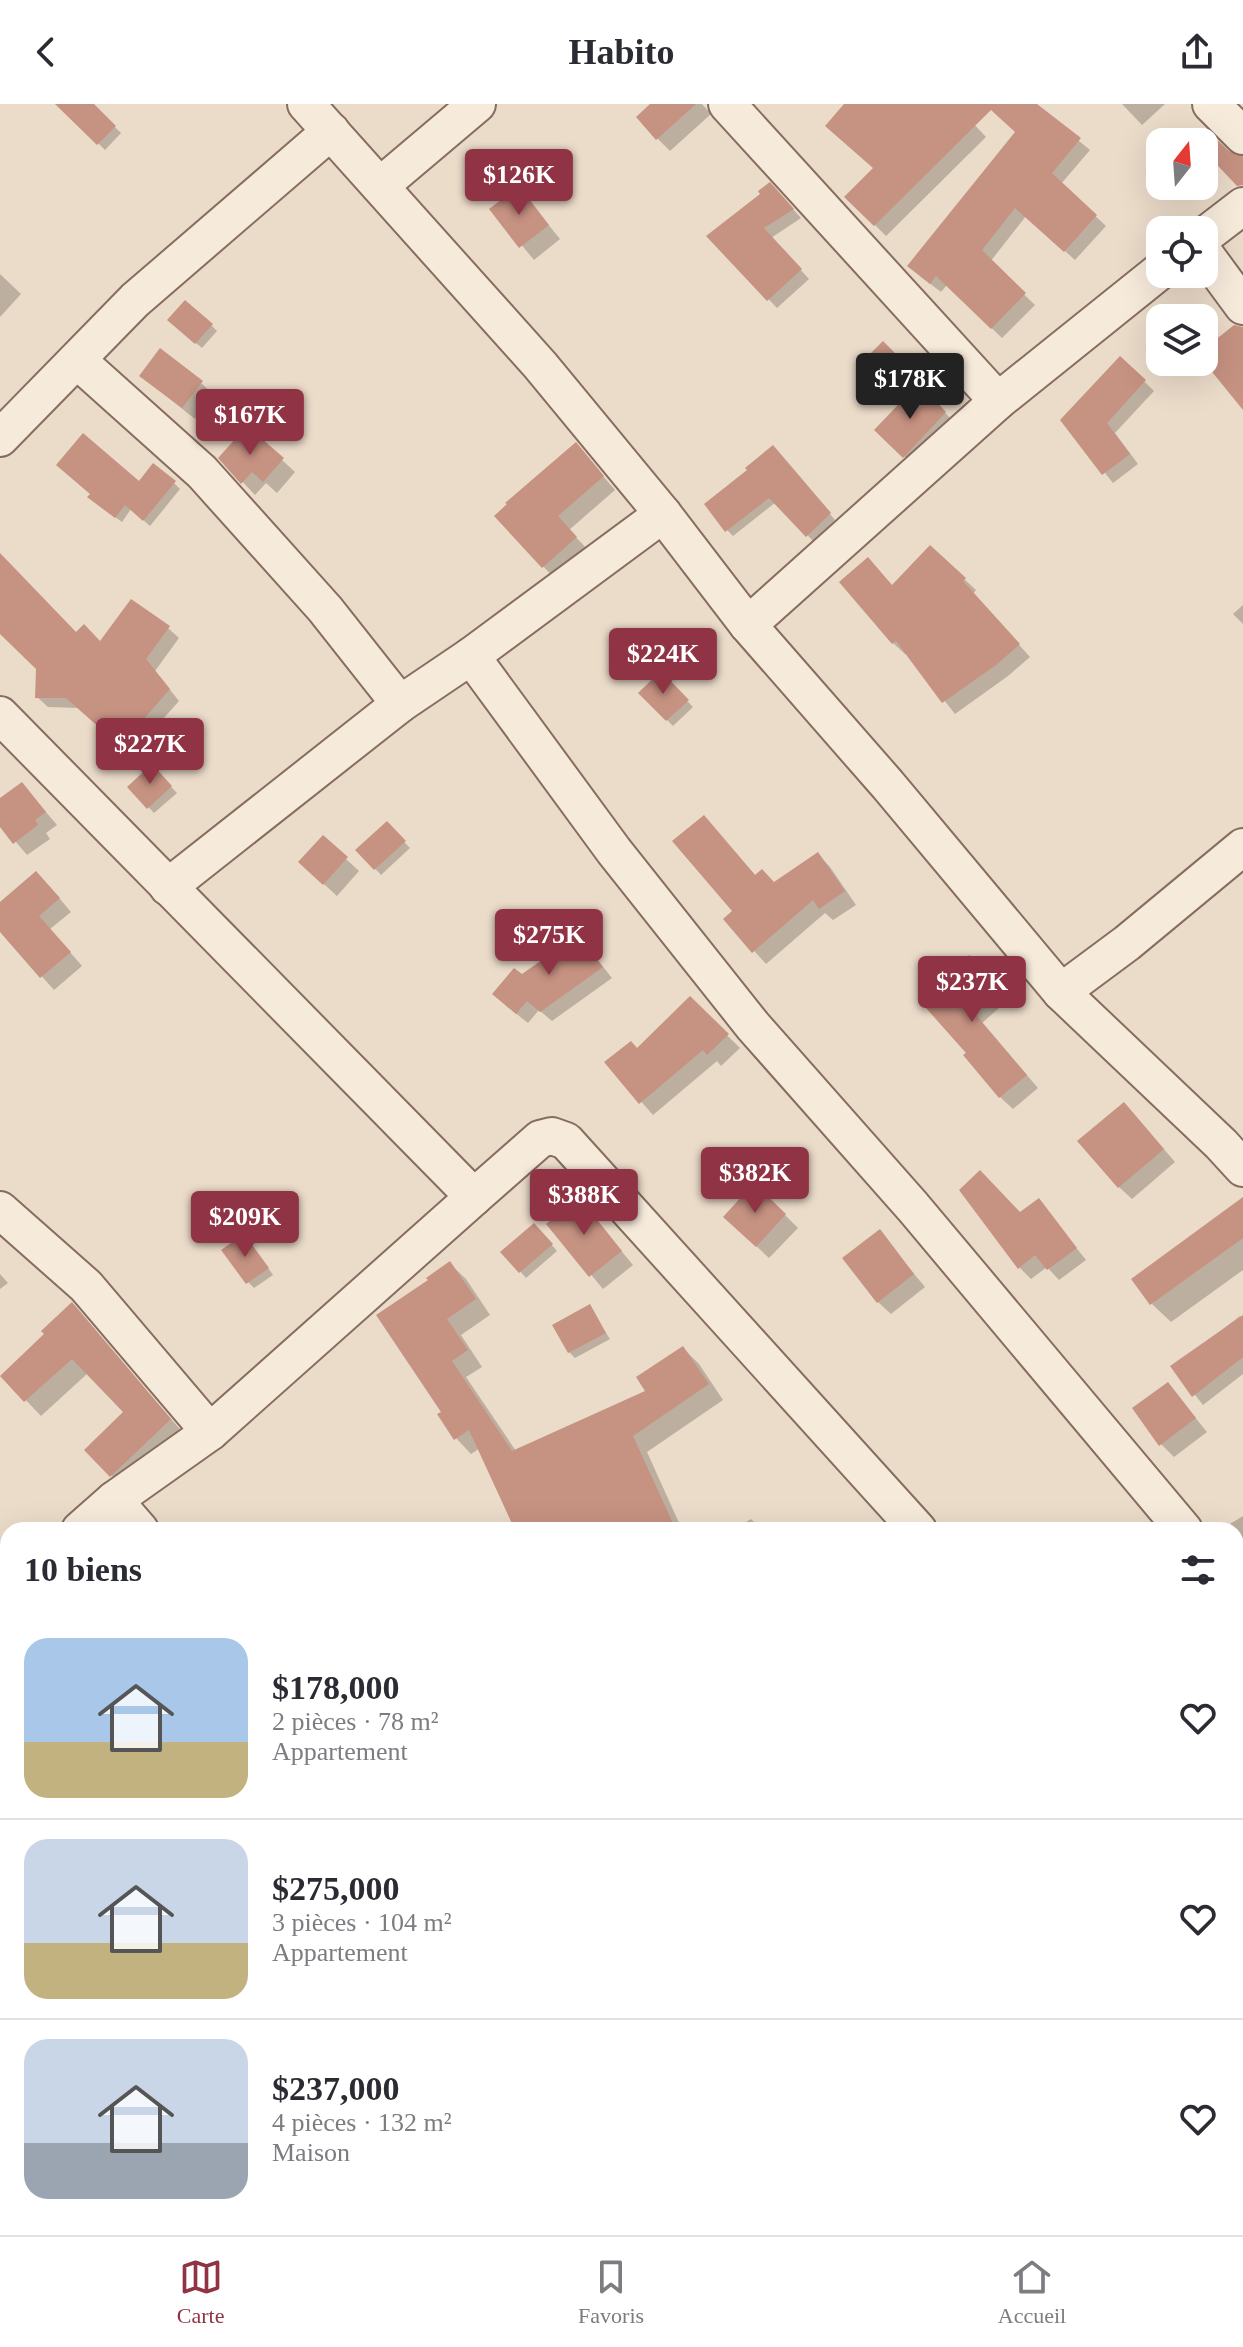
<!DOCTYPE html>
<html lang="fr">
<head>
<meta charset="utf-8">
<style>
	body { margin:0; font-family:Georgia,serif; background:#f7f7f7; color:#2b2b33; height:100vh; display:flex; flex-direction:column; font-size:30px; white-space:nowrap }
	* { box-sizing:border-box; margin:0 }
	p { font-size:26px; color:#7c7c81 }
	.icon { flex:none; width:44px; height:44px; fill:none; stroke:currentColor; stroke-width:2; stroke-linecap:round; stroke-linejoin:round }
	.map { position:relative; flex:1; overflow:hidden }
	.panel { position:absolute; left:0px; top:1418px; width:1244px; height:714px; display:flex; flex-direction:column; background:#fff; border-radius:24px 24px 0 0; box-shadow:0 8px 32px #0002 }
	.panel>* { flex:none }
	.needle { width:52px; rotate:17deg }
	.fabs { position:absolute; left:1146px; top:24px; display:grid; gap:16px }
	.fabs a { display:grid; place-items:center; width:72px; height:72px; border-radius:16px; background:#fff; box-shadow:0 8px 32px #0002; font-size:40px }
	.price { position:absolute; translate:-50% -68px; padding:0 18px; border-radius:8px; background:#903344; color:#fff; font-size:26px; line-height:52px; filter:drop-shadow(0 2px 4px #0008) }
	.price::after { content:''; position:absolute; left:50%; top:48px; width:24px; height:18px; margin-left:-12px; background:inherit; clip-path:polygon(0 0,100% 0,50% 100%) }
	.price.current { background:#222; color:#fff }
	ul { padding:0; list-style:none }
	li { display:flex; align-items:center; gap:24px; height:200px; padding:0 24px }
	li+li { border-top:2px solid #e1e1e2 }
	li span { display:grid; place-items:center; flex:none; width:224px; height:160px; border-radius:24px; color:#555 }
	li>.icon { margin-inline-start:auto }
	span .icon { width:96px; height:96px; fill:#fffc; stroke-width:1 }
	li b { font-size:34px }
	h2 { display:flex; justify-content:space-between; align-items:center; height:96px; padding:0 24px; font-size:34px }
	header { display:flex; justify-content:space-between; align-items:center; height:104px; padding:0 24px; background:#fff; font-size:36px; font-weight:600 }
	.dock { display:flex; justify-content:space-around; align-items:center; height:112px; border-top:2px solid #e1e1e2; background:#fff; font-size:22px; color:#7c7c81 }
	.dock a { display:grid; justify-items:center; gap:4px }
	.dock .current { color:#903344 }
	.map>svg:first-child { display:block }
	.shadow { fill:#0003 }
	.building { fill:#c69282 }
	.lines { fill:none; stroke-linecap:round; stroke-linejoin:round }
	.minor-casing { stroke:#866d5f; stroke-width:40 }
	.minor { stroke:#f6eadb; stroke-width:36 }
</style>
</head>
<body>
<header><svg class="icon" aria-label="back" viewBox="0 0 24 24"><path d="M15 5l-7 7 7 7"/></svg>Habito<svg class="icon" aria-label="share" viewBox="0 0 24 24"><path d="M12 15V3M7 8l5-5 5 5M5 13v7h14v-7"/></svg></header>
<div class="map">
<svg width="1243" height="2131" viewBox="0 0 1243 2131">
	<rect width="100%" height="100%" fill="#ebdbc9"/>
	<g class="shadow">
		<polygon points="85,0 91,0 121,29 105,46 72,13"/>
		<polygon points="653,0 702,0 711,10 670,47 657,34"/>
		<polygon points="847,0 955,0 986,33 886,132 847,93 875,65"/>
		<polygon points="998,0 1034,0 1090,46 1061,80 1106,122 1075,156 1026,112 990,158 1035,201 1002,234 947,181 941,188 920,172 1017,28"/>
		<polygon points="1122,0 1165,0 1142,21"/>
		<polygon points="519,85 560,135 534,156 492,105"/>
		<polygon points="780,91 801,114 771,134 809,175 777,204 709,133"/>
		<polygon points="0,170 21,190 0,213"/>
		<polygon points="211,221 217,227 202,244 175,222"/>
		<polygon points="883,240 919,275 902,292 867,256"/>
		<polygon points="1120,254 1154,287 1115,329 1138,360 1113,379 1063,316"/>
		<polygon points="141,272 201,279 214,291 195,315"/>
		<polygon points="919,282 955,319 915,363 877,326"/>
		<polygon points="576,341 615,386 569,426 588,446 556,476 496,412"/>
		<polygon points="778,349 835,416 813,437 776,398 733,432 727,426"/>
		<polygon points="220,354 282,356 295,368 277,389 266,379 255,391"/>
		<polygon points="174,379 180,385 150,422 131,405 122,418 96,399"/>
		<polygon points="0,466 76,530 101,539 168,524 179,534 155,567 179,597 131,651 79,604 48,603 37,593 38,564 0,495"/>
		<polygon points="964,475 976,486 973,490 1030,553 1008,572 955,610 907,549 905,550 893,539 893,483"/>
		<polygon points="1243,501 1243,520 1233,510"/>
		<polygon points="661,570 693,603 673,622 641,589"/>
		<polygon points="152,663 177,689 154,709 130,683"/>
		<polygon points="22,680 57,721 46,729 50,735 27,751 0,719 0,697"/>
		<polygon points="704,713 756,772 775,779 818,750 830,763 856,801 833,816 825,809 766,860 725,815 734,807"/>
		<polygon points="387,720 410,744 381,771 358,746"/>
		<polygon points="323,734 359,767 337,792 313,770"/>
		<polygon points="49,782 71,808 50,825 82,862 54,886 0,825 0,801"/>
		<polygon points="579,833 612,874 552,917 539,906 528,919 505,901 522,872"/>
		<polygon points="981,866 1008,896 982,919 1038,984 1013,1005 1000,993 969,949 921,896"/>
		<polygon points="690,895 740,944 721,962 717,957 653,1011 607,959 637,946"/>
		<polygon points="1136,1013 1175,1058 1132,1095 1119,1083"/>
		<polygon points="579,1096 633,1161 603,1185 549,1120"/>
		<polygon points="1243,1096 1243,1166 1171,1218 1152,1200"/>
		<polygon points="1039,1097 1086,1156 1059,1176 1047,1163 1031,1175 1020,1164 1020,1111"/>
		<polygon points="785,1111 798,1124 769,1154 738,1125"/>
		<polygon points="540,1127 557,1147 526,1174 503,1148"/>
		<polygon points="879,1128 925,1183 891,1210 878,1198"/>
		<polygon points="250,1138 273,1171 254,1184 248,1178"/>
		<polygon points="450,1160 466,1175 490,1211 461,1231 482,1263 466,1273 516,1347 648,1288 683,1244 699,1260 723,1296 647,1348 680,1421 685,1426 517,1426 480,1344 471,1350 456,1334 444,1309 431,1177"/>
		<polygon points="0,1170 8,1179 0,1185"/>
		<polygon points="72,1201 185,1331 127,1387 87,1346 126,1308 88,1269 41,1312 2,1271 47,1230"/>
		<polygon points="589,1203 610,1235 575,1254 569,1248"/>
		<polygon points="1240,1212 1243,1215 1243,1270 1203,1301 1173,1263"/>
		<polygon points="1168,1280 1207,1328 1174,1353 1161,1340"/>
		<polygon points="1243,1412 1243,1463 1236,1451 1236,1426 1220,1426"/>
		<polygon points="751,1415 762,1426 732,1426"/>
		<polygon points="1243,1483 1243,1547 1236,1553 1236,1488"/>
		<polygon points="8,1521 8,1627 0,1620 0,1528"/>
		<polygon points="8,1660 8,1708 0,1713 0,1665"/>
		<polygon points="8,1826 8,1995 0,2001 0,1834"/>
		<polygon points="1236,1840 1243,1848 1243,1935 1236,1941"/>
		<polygon points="208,2124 257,2124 253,2131 207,2131"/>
		<polygon points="349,2124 396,2124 399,2127 402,2124 443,2124 450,2131 356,2131"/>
		<polygon points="1109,2124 1133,2124 1139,2131 1099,2131"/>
	</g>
	<g class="building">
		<polygon points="55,0 94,0 116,22 97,41"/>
		<polygon points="650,0 696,0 656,36 636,13"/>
		<polygon points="844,0 1037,0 1081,34 1052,69 1097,111 1064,148 1015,104 982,146 1026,189 991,225 936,172 930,180 907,162 1015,28 991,6 874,122 844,93 873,64 825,22"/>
		<polygon points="1208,27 1229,47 1243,52 1243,81 1237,82 1204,47 1204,38 1196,38"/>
		<polygon points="770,78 794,105 764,124 802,165 767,197 706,132 760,90 758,87"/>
		<polygon points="519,82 549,121 519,144 489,105"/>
		<polygon points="185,196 213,220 195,240 167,216"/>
		<polygon points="1234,221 1243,223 1243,306 1204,258 1204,245"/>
		<polygon points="883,237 914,268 895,287 864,256"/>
		<polygon points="160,244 203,277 182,304 139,272"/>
		<polygon points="1120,252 1146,276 1107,319 1130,350 1102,371 1060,316"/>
		<polygon points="919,279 946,308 903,354 874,326"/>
		<polygon points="247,322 284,354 263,378 252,368 241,380 218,354"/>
		<polygon points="83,329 139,377 153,359 176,377 143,417 125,401 115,414 87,393 90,390 56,361"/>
		<polygon points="576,338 604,372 558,412 577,433 542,464 494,412 507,400 505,399"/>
		<polygon points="773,341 831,409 806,433 769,394 725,428 704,400 747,366 745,364"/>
		<polygon points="930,441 966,474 963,477 1020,540 996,561 942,599 896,537 892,540 839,478 868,453 892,481"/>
		<polygon points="0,449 76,528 84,520 100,537 131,495 170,522 146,555 170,585 120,642 66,594 35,594 36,565 0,530"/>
		<polygon points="661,567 689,596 666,617 638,589"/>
		<polygon points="152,660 172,682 147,705 127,683"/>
		<polygon points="22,678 46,708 35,716 38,721 13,740 0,723 0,694"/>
		<polygon points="704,711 755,771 762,765 774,778 818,748 845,787 819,805 813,796 752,849 723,815 732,807 672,737"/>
		<polygon points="387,717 406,737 374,766 355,746"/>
		<polygon points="323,731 348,753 323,781 298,758"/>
		<polygon points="36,767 60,794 39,812 71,848 40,874 0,828 0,798"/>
		<polygon points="579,830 603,863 540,908 527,897 516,910 492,890 514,864 522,870"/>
		<polygon points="969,851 997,882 971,905 1027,971 999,994 963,951 966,949 918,895"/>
		<polygon points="690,892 729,930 707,951 703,946 639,1000 604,958 631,937 637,944"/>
		<polygon points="1124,998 1164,1045 1118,1084 1077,1037"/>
		<polygon points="980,1066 1020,1108 1039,1094 1077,1144 1047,1166 1035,1151 1018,1165 959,1086"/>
		<polygon points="754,1079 786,1110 756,1143 723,1113"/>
		<polygon points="579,1093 622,1147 589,1173 546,1120"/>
		<polygon points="1243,1093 1243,1134 1150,1201 1131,1175"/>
		<polygon points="534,1119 553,1140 519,1169 500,1148"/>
		<polygon points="880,1125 914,1170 877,1199 842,1154"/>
		<polygon points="244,1130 269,1164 246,1180 221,1146"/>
		<polygon points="450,1157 476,1195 447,1215 468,1246 452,1257 512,1347 645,1287 636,1273 683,1242 709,1280 633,1332 676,1426 515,1426 469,1326 454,1336 437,1310 441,1308 376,1211 428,1176 426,1174"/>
		<polygon points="72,1198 171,1315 110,1373 84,1346 123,1308 72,1255 24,1298 0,1272 44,1230 41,1227"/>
		<polygon points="590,1200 606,1229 568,1249 552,1221"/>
		<polygon points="1243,1211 1243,1253 1192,1293 1170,1262"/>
		<polygon points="1168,1278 1196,1314 1159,1342 1132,1304"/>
	</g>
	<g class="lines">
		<defs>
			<g id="minor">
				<polyline points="306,0 540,261 663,410 748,521 888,681 1061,888 1221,1040 1243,1064"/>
				<polyline points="727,0 998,297"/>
				<polyline points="1211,0 1243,32"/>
				<polyline points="380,82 477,0"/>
				<polyline points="1204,132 1243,102"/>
				<polyline points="1204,149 1243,202"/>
				<polyline points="77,256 202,368 325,505 400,600"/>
				<polyline points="0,334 135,196 331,27"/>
				<polyline points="748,521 998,297 1160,167"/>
				<polyline points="471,552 614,747 753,922 913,1103 1184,1426"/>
				<polyline points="0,611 474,1093 210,1328 114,1396 80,1426"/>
				<polyline points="168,783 400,600 471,552 663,410"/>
				<polyline points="1061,888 1127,839 1243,743"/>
				<polyline points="474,1093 540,1035 552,1032 566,1037 918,1426"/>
				<polyline points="0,1106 86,1182 210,1328"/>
				<polyline points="114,1396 140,1426"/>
				<polyline points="0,1496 8,1489"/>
				<polyline points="1236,1714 1243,1709"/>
				<polyline points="0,2050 8,2043"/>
				<polyline points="1236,2076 1243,2084"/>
				<polyline points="778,2124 785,2131"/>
				<polyline points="273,2131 283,2124"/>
				<polyline points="696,2131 704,2124"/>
			</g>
		</defs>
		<use href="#minor" class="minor-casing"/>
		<use href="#minor" class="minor"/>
	</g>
</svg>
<div class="fabs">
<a><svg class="needle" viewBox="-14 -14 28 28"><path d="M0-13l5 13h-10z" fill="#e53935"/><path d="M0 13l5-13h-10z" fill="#7c7c81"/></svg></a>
<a><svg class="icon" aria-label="locate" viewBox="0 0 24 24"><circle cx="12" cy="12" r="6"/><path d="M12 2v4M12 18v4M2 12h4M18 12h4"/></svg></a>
<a><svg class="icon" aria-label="layers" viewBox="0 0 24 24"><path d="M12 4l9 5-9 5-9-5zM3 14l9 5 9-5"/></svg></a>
</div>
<b class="price" style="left:519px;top:113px">$126K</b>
<b class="price current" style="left:910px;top:317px">$178K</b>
<b class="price" style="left:250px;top:353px">$167K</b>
<b class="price" style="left:663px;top:592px">$224K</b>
<b class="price" style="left:150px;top:682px">$227K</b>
<b class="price" style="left:549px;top:873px">$275K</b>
<b class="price" style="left:972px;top:920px">$237K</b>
<b class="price" style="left:755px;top:1111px">$382K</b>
<b class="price" style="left:584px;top:1133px">$388K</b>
<b class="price" style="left:245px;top:1155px">$209K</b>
<section class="panel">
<h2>10 biens<svg class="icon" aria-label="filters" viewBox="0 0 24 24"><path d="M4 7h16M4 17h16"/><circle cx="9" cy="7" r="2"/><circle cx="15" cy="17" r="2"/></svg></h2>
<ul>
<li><span style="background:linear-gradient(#a9c7e8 65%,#c2b280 0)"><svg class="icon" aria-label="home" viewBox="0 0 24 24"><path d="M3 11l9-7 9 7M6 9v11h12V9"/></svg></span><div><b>$178,000</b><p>2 pièces · 78 m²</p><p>Appartement</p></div><svg class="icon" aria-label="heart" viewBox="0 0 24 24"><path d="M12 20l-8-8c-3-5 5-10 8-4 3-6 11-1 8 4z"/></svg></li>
<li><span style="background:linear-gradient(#c9d6e8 65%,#c2b280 0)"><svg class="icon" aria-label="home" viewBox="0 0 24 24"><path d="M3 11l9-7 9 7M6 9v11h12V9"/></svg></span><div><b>$275,000</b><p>3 pièces · 104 m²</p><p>Appartement</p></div><svg class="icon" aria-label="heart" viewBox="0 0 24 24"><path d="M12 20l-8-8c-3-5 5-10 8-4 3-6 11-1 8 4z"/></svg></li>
<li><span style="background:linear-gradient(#c9d6e8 65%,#9aa5b1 0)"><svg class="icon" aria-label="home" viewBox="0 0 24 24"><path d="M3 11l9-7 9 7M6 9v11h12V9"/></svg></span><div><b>$237,000</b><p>4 pièces · 132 m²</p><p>Maison</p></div><svg class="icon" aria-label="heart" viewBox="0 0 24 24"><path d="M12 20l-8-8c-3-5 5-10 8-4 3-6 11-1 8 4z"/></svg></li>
</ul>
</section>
</div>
<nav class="dock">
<a class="current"><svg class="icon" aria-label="map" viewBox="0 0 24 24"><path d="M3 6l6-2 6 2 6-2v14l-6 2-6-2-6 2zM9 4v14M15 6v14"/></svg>Carte</a>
<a><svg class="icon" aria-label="saved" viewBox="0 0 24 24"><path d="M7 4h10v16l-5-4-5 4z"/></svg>Favoris</a>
<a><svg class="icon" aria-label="home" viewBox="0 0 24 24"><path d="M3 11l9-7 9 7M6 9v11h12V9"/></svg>Accueil</a>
</nav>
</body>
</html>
